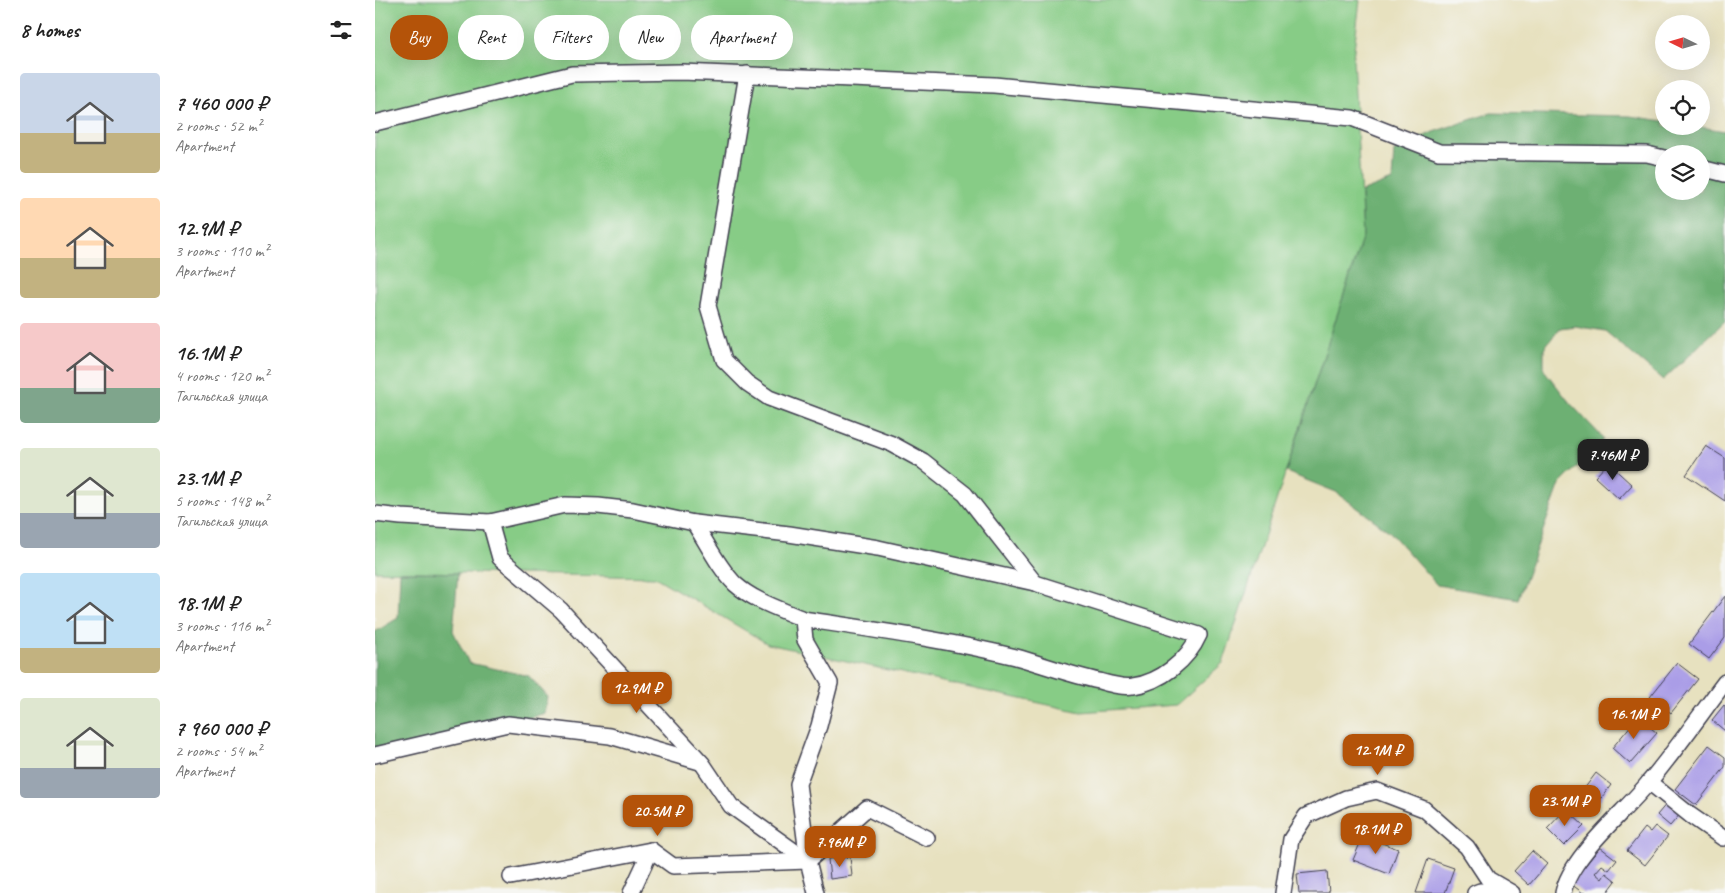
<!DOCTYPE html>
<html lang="en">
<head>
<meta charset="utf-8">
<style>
	body { margin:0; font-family:Caveat,sans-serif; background:#f6f6f6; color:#222; height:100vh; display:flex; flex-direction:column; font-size:19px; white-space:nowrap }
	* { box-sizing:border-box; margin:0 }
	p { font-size:16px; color:#767676 }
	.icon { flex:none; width:28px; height:28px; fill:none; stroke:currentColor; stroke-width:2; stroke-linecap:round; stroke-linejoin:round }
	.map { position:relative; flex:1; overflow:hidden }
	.sheet { display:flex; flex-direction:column; background:#fff; width:375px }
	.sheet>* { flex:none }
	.hud { position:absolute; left:15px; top:15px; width:475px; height:45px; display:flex; gap:10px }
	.needle { width:32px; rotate:275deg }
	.tools { position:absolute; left:1280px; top:15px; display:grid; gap:10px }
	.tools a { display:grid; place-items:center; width:55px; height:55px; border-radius:50%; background:#fff; box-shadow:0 5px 20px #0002; font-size:25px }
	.price { position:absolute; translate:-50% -42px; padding:0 11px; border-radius:10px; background:#b45309; color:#fff; font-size:16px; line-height:32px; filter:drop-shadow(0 1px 2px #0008) }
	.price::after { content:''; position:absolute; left:50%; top:30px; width:15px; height:11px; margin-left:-8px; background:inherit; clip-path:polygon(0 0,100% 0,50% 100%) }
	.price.active { background:#222; color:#fff }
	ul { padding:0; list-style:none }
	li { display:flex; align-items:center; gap:15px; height:125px; padding:0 20px }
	li span { display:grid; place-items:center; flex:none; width:140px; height:100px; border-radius:5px; color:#555 }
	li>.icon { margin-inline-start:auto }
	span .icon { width:60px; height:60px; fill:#fffc; stroke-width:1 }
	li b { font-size:21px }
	h2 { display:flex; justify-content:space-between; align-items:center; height:60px; padding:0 20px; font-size:21px }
	.chip { padding:0 18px; border-radius:22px; background:#fff; box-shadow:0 5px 20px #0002; font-size:18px; line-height:45px }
	.chip.active { background:#b45309; color:#fff }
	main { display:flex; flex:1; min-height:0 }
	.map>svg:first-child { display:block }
	.green { fill:#87cc86; stroke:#547760 }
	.forest { fill:#6db073; stroke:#486957; fill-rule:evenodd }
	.building { fill:#aa9de7 }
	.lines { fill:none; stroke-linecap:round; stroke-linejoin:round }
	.minor-casing { stroke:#403f4f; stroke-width:18 }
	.minor { stroke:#fff; stroke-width:15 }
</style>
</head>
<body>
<main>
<section class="sheet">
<h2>8 homes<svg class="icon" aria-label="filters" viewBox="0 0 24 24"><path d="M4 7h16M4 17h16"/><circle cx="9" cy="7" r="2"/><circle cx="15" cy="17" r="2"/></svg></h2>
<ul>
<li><span style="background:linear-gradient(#c9d6e8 60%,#c2b280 0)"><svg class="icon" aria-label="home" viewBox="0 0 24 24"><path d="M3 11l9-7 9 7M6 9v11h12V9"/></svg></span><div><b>7 460 000 ₽</b><p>2 rooms · 52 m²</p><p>Apartment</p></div></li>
<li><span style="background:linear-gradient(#ffd9b3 60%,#c2b280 0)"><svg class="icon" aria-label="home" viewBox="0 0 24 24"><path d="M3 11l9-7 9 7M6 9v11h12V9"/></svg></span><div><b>12.9M ₽</b><p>3 rooms · 110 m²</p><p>Apartment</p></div></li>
<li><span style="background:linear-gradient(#f6c9c9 65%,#7fa58c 0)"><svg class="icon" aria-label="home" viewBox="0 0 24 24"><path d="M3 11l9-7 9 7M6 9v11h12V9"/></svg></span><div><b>16.1M ₽</b><p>4 rooms · 120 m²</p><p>Тагильская улица</p></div></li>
<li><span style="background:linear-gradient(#dfe7d0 65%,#9aa5b1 0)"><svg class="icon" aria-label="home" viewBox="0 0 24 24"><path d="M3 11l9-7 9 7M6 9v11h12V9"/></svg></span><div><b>23.1M ₽</b><p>5 rooms · 148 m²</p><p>Тагильская улица</p></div></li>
<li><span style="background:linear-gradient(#bfe0f5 75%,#c2b280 0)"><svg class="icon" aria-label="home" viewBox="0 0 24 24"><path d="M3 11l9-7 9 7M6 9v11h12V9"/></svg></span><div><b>18.1M ₽</b><p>3 rooms · 116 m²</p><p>Apartment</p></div></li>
<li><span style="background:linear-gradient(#dfe7d0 70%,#9aa5b1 0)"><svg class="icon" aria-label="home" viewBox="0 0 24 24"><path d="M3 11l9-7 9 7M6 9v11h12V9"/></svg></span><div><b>7 960 000 ₽</b><p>2 rooms · 54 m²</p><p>Apartment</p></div></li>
</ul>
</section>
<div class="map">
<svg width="1350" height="893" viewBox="0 0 1350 893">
	<rect width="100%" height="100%" fill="#f6f6f2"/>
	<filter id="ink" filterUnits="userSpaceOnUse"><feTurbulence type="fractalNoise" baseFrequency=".02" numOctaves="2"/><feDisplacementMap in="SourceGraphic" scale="10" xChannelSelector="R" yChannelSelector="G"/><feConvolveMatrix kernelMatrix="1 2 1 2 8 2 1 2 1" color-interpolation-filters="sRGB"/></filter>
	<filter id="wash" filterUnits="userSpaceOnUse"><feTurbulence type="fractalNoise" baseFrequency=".0096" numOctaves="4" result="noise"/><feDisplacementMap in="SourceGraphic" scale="20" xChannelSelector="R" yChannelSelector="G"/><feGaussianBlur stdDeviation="1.12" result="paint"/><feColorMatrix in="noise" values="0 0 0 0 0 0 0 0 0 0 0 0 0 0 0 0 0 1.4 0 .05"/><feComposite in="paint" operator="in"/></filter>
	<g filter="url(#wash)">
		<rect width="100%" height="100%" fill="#e7e1bf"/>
		<polygon class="green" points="0,0 985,0 978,58 988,236 848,663 801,705 706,712 393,644 280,577 0,571"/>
		<g class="forest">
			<path d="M 1116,113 L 1255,116 L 1289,121 L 1289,126 L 1320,126 L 1350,131 L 1350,321 L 1288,380 L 1230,331 L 1200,326 L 1185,328 L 1169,348 L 1169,370 L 1195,403 L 1229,439 L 1185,484 L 1143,599 L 1062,585 L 1015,532 L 961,492 L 911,472 L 988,236 L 986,192 L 1017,180 L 1019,151 L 1058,132 ZM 1289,154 L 1326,154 L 1326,191 L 1289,191 Z"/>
			<polygon points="25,572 83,573 78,631 94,663 154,676 173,697 170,713 0,764 0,632 23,618"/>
		</g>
		<g id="blocks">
			<g class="building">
				<polygon points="1331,446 1350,458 1350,501 1311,475"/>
				<polygon points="1233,463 1257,485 1244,499 1220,477"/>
				<polygon points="1350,596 1350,638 1334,659 1314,644"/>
				<polygon points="1302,663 1323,679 1296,713 1275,697"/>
				<polygon points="1349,705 1350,706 1350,731 1337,720"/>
				<polygon points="1263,717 1282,733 1255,764 1237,748"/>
				<polygon points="1334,745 1350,757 1350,767 1321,805 1300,789"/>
				<polygon points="1221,773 1236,785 1221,805 1206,793"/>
				<polygon points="1293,802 1306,813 1295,826 1282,815"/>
				<polygon points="1191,809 1209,826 1189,846 1172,829"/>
				<polygon points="1280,826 1293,836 1270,865 1252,851 1270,828 1275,832"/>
				<polygon points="988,836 1023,849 1014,874 978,860"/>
				<polygon points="1225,847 1242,860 1234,870 1227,865 1220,873 1227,879 1231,873 1241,881 1232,893 1208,893 1196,884"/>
				<polygon points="1157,851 1172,864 1154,885 1139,871"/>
				<polygon points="475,857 477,876 455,879 453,859"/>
				<polygon points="1053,859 1079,868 1070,893 1041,893"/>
				<polygon points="952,871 954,893 924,893 922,874"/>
			</g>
		</g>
	</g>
	<g filter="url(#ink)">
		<use href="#blocks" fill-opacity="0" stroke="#403f4f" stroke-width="1"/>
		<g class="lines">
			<defs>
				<g id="minor">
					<polyline points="372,74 333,306 349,360 372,383 394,398 517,444 548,461 590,494 660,583"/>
					<polyline points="0,123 197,74 307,72 619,85 977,118 1064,152 1272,154 1289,158"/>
					<polyline points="1326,168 1350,174"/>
					<path d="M 0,514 L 26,517 L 115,522 L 190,505 L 223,506 L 258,510 L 319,523 L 414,534 L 503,548 L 660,583 L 824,635 C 813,660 786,682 758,686 C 748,688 735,684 724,681 C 696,675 669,665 641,657 C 571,640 500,630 428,619 L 430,640 L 455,683 L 444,726 L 423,784 L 433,861 L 492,808 L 552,838"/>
					<polyline points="115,522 125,558 186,610 327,763 356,806 433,861 441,893"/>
					<path d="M 319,523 C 332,543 343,567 360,584 C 379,601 405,609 428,619"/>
					<polyline points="0,755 133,724 235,736 325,762"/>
					<polyline points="1274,782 1315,815 1348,838"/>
					<polyline points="136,877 276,850 298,866 433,861"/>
					<polyline points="256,893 276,850"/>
					<polyline points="908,893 916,839 931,816 971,798 1002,791 1049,809 1092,847 1113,879 1137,893"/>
					<polyline points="1100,893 1105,891 1122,893"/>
					<path d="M 1188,893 C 1195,856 1250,812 1274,782 C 1301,750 1325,715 1350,682"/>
				</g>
			</defs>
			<use href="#minor" class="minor-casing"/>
			<use href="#minor" class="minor"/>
		</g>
	</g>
</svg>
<div class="tools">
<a><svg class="needle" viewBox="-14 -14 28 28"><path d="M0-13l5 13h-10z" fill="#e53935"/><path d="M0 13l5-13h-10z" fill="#767676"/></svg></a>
<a><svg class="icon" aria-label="locate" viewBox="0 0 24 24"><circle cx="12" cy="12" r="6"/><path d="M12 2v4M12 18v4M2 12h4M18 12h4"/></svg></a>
<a><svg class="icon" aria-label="layers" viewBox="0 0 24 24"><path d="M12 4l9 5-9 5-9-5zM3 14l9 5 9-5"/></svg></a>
</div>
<b class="price active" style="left:1238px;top:481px">7.46M ₽</b>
<b class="price" style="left:262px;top:714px">12.9M ₽</b>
<b class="price" style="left:1259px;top:740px">16.1M ₽</b>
<b class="price" style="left:1003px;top:776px">12.1M ₽</b>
<b class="price" style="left:1190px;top:827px">23.1M ₽</b>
<b class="price" style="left:283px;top:837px">20.5M ₽</b>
<b class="price" style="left:1001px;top:855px">18.1M ₽</b>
<b class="price" style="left:465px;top:868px">7.96M ₽</b>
<div class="hud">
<a class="chip active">Buy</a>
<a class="chip">Rent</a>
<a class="chip">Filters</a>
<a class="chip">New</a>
<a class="chip">Apartment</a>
</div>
</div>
</main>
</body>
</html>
